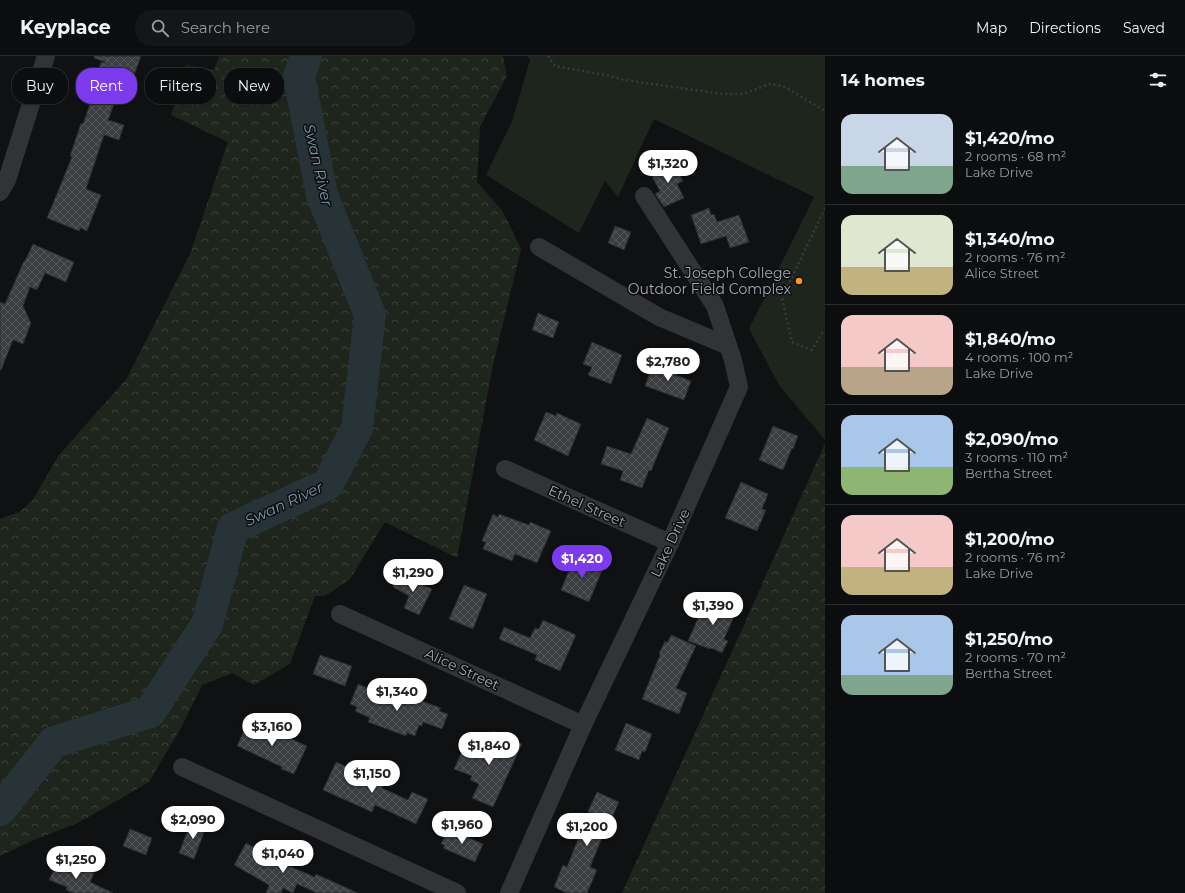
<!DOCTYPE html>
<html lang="en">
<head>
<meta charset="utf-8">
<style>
	body { margin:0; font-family:Montserrat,sans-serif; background:#151617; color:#f1f3f6; height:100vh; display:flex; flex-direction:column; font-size:15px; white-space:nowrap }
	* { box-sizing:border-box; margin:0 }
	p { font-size:13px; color:#9a9c9e }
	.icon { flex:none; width:22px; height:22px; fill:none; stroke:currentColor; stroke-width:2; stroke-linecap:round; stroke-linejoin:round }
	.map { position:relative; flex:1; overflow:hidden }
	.sheet { display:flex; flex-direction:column; background:#0c0d0e; width:360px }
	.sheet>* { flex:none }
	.hud { position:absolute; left:12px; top:12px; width:380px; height:36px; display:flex; gap:8px }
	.price { position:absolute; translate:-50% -34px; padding:0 9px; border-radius:14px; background:#fff; color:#222; font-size:13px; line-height:26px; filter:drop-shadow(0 1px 2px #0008) }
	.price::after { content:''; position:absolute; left:50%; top:24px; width:12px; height:9px; margin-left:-6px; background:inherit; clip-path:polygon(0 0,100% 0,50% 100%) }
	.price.current { background:#7c3aed; color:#fff }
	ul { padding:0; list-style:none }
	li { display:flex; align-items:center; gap:12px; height:100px; padding:0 16px }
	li+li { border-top:1px solid #2c2d2e }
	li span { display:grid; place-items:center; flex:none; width:112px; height:80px; border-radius:12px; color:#555 }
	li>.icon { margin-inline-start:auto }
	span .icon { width:48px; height:48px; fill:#fffc; stroke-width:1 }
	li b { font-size:17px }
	h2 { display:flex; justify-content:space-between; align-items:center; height:48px; padding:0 16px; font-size:17px }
	.pill { padding:0 14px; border-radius:16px; background:#0c0d0e; box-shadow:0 1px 3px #0004,0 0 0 1px #2c2d2e; font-size:14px; line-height:36px }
	.pill.current { background:#7c3aed; color:#fff }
	header { display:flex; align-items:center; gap:24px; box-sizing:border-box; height:56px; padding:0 20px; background:#0c0d0e; border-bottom:1px solid #2c2d2e }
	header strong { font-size:19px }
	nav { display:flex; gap:22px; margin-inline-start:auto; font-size:14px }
	.search { width:280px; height:36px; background:#151617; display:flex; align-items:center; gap:10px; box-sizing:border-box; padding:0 14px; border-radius:16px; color:#9a9c9e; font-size:15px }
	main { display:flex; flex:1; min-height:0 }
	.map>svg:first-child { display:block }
	.forest { fill:url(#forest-crowns) }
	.green { fill:#1d251d }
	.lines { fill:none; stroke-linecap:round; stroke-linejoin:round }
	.river { stroke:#283338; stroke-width:32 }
	.building { fill:url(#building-cross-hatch); stroke:#2a2b2e }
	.path { stroke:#373a3e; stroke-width:2.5; stroke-dasharray:2 3; stroke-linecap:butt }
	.street { stroke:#313337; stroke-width:18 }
	.poi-dot { fill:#fb961f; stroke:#0c0c0d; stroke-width:1.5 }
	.labels { text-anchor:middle; stroke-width:3; stroke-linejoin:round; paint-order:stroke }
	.poi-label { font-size:14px; fill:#a1a9b4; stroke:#0c0c0d; text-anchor:end }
	.street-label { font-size:14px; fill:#a1a9b4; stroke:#0c0c0d }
	.water-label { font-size:15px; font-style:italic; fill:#759db2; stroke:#0c0c0d }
</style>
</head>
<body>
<header>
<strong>Keyplace</strong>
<div class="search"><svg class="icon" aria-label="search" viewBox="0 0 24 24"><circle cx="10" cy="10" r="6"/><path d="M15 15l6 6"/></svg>Search here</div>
<nav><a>Map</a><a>Directions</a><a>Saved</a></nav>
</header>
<main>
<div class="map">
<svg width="825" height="837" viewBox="0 0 825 837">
	<defs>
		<pattern id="forest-crowns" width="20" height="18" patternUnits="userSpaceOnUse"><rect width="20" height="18" fill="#1d251d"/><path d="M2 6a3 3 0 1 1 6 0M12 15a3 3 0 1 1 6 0" fill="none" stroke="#3b423b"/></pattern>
		<pattern id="building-cross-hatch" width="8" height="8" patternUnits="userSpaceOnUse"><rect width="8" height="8" fill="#3c3f42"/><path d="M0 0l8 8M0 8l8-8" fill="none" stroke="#55585b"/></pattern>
	</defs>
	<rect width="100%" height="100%" fill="#101112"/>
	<g class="forest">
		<polygon points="219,0 503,0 507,20 480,71 477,126 502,154 521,193 493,309 457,502 385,466 350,523 325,540 315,540 290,608 254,629 232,617 202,629 181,672 149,726 80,766 34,784 0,800 0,463 19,456 32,445 59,399 127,322 190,198 228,86 171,59 186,9 214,14"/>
		<polygon points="825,387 825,837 622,837 743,571"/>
	</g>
	<polygon class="green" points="527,0 825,0 825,384 779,329 749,273 814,141 654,63 618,141 605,125 579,177 486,119 512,65 530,4"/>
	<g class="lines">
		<polyline class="river" points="0,754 54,686 150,656 207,568 233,472 328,428 357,372 370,259 322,139 299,21 306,0"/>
	</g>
	<g class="building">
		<polygon points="94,0 141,0 135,17 127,14 108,64 124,69 119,84 104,79 86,133 101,139 87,175 81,172 79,175 47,162 72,101 70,100 81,67 83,68 94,36 91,35 101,6 105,7 105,6 94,2"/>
		<polygon points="674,105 683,125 677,128 684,142 664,151 655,138 660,135 650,117"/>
		<polygon points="709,152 711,159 714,158 717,166 739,159 749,186 730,192 726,180 701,188 691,159"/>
		<polygon points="615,170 631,176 624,194 608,187"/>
		<polygon points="33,188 74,206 66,226 45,217 37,234 30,231 23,250 31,267 23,288 13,284 1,314 0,314 0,246 5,248 24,205 25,205"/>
		<polygon points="538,257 559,266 553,282 532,274"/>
		<polygon points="592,286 622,299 611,328 588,319 592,311 583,308"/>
		<polygon points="652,310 660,313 661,310 677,316 676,319 691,325 684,344 645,330"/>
		<polygon points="546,356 556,360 557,357 581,368 568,400 534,384"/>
		<polygon points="647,362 669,372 651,415 649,414 642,432 620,424 623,415 601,408 607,390 631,398"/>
		<polygon points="773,370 798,380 793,393 792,392 783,414 759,404"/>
		<polygon points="741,426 768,438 762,453 766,454 757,475 725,462"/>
		<polygon points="493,458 498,461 499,458 529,469 530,466 551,475 537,507 515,498 512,505 483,493 486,486 482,485"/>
		<polygon points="575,500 603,512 589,546 561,534"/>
		<polygon points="400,518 432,533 419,559 404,552 409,540 393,531"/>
		<polygon points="464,529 487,538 473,573 449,563"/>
		<polygon points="707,542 737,554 724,583 728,585 722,597 711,592 710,593 688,585"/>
		<polygon points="543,564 576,579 560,615 535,604 537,599 499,583 504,571 530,582 535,572 539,573"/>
		<polygon points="671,579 696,590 676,632 687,637 679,658 642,643 660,599 659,598 665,585 667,587"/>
		<polygon points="320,599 352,610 345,630 313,618"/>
		<polygon points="358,628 402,646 405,639 441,652 439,655 448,658 442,673 423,666 422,670 419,669 415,680 407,677 406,680 368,666 370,662 355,655 357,651 350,648"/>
		<polygon points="255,664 268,670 267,672 307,690 294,718 281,713 282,711 237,690 246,670 251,672"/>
		<polygon points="626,667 652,678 645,696 642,695 639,704 615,694"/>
		<polygon points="493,675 522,688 493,751 472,742 479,728 470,724 472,720 454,713 465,689 483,698"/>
		<polygon points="336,706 384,728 382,732 408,744 412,736 428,743 416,768 375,749 372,756 323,734"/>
		<polygon points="597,736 619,746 610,766 609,765 590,811 597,814 587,837 567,837 554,831 563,809 567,811 589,755 588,755"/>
		<polygon points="191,766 206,771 194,803 179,797"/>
		<polygon points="130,773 152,782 146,799 123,790"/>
		<polygon points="448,773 483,788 475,806 443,792 445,789 441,788"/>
		<polygon points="246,787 264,797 263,799 315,821 316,818 358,837 317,837 297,828 293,837 283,832 281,837 266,837 269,829 234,809"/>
		<polygon points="57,807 68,811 70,807 94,817 90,826 113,837 73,837 66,834 67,831 49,824"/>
	</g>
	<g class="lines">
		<g class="path">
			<polyline points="548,0 555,10 606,19 624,24 723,38 743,38 770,28 785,31 825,55"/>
			<polyline points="825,152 782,242 792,286 812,294 822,277 825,279"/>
		</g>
		<g class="street">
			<polyline points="0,136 7,124 46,0"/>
			<polyline points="539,191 659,261 728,290"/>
			<polyline points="505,413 670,487"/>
			<polyline points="340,558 583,669"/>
			<polyline points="182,711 457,837"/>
			<polyline points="509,837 583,669 670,487 739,331 733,304 715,250 644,140"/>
		</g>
	</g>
	<circle class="poi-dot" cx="799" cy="225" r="4"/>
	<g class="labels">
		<g class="poi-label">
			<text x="791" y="222">St. Joseph College<tspan x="791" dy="16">Outdoor Field Complex</tspan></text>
		</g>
		<g class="street-label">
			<text transform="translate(587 450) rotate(24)" y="5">Ethel Street</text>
			<text transform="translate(670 487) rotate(-65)" y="5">Lake Drive</text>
			<text transform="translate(462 613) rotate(25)" y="5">Alice Street</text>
		</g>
		<g class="water-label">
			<text transform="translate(318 109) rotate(77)" y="5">Swan River</text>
			<text transform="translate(284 448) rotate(-25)" y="5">Swan River</text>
		</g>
	</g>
</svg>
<b class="price" style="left:668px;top:128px">$1,320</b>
<b class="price" style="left:668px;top:326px">$2,780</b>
<b class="price current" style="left:582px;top:523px">$1,420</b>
<b class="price" style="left:413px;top:537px">$1,290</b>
<b class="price" style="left:713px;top:570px">$1,390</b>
<b class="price" style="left:397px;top:656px">$1,340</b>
<b class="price" style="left:272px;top:691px">$3,160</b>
<b class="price" style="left:489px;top:710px">$1,840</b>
<b class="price" style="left:372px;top:738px">$1,150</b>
<b class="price" style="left:193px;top:784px">$2,090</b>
<b class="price" style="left:462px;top:789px">$1,960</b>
<b class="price" style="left:587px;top:791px">$1,200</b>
<b class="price" style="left:283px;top:818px">$1,040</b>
<b class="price" style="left:76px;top:824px">$1,250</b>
<div class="hud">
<a class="pill">Buy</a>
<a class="pill current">Rent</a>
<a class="pill">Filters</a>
<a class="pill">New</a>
</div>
</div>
<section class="sheet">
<h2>14 homes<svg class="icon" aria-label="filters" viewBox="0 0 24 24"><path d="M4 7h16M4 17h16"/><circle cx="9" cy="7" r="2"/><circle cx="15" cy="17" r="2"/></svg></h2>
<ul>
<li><span style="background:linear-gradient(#c9d6e8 65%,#7fa58c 0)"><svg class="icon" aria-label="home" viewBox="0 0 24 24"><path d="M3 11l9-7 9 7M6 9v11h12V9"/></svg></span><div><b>$1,420/mo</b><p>2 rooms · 68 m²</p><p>Lake Drive</p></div></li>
<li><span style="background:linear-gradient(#dfe7d0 65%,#c2b280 0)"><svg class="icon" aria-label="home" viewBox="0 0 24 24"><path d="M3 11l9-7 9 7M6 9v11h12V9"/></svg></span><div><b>$1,340/mo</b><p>2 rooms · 76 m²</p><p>Alice Street</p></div></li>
<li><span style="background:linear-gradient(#f6c9c9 65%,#b9a48a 0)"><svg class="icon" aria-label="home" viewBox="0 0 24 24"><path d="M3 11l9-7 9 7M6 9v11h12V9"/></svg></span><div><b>$1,840/mo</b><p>4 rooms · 100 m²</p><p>Lake Drive</p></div></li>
<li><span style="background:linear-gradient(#a9c7e8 65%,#8fb573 0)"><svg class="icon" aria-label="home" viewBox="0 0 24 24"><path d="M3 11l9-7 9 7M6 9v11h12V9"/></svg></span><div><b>$2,090/mo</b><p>3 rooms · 110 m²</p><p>Bertha Street</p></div></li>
<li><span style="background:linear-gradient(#f6c9c9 65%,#c2b280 0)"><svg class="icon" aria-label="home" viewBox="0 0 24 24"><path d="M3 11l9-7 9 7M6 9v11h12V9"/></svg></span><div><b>$1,200/mo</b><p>2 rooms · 76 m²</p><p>Lake Drive</p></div></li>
<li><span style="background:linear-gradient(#a9c7e8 75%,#7fa58c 0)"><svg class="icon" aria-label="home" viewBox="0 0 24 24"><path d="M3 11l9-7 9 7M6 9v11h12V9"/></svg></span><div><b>$1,250/mo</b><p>2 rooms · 70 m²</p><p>Bertha Street</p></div></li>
</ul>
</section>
</main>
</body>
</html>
